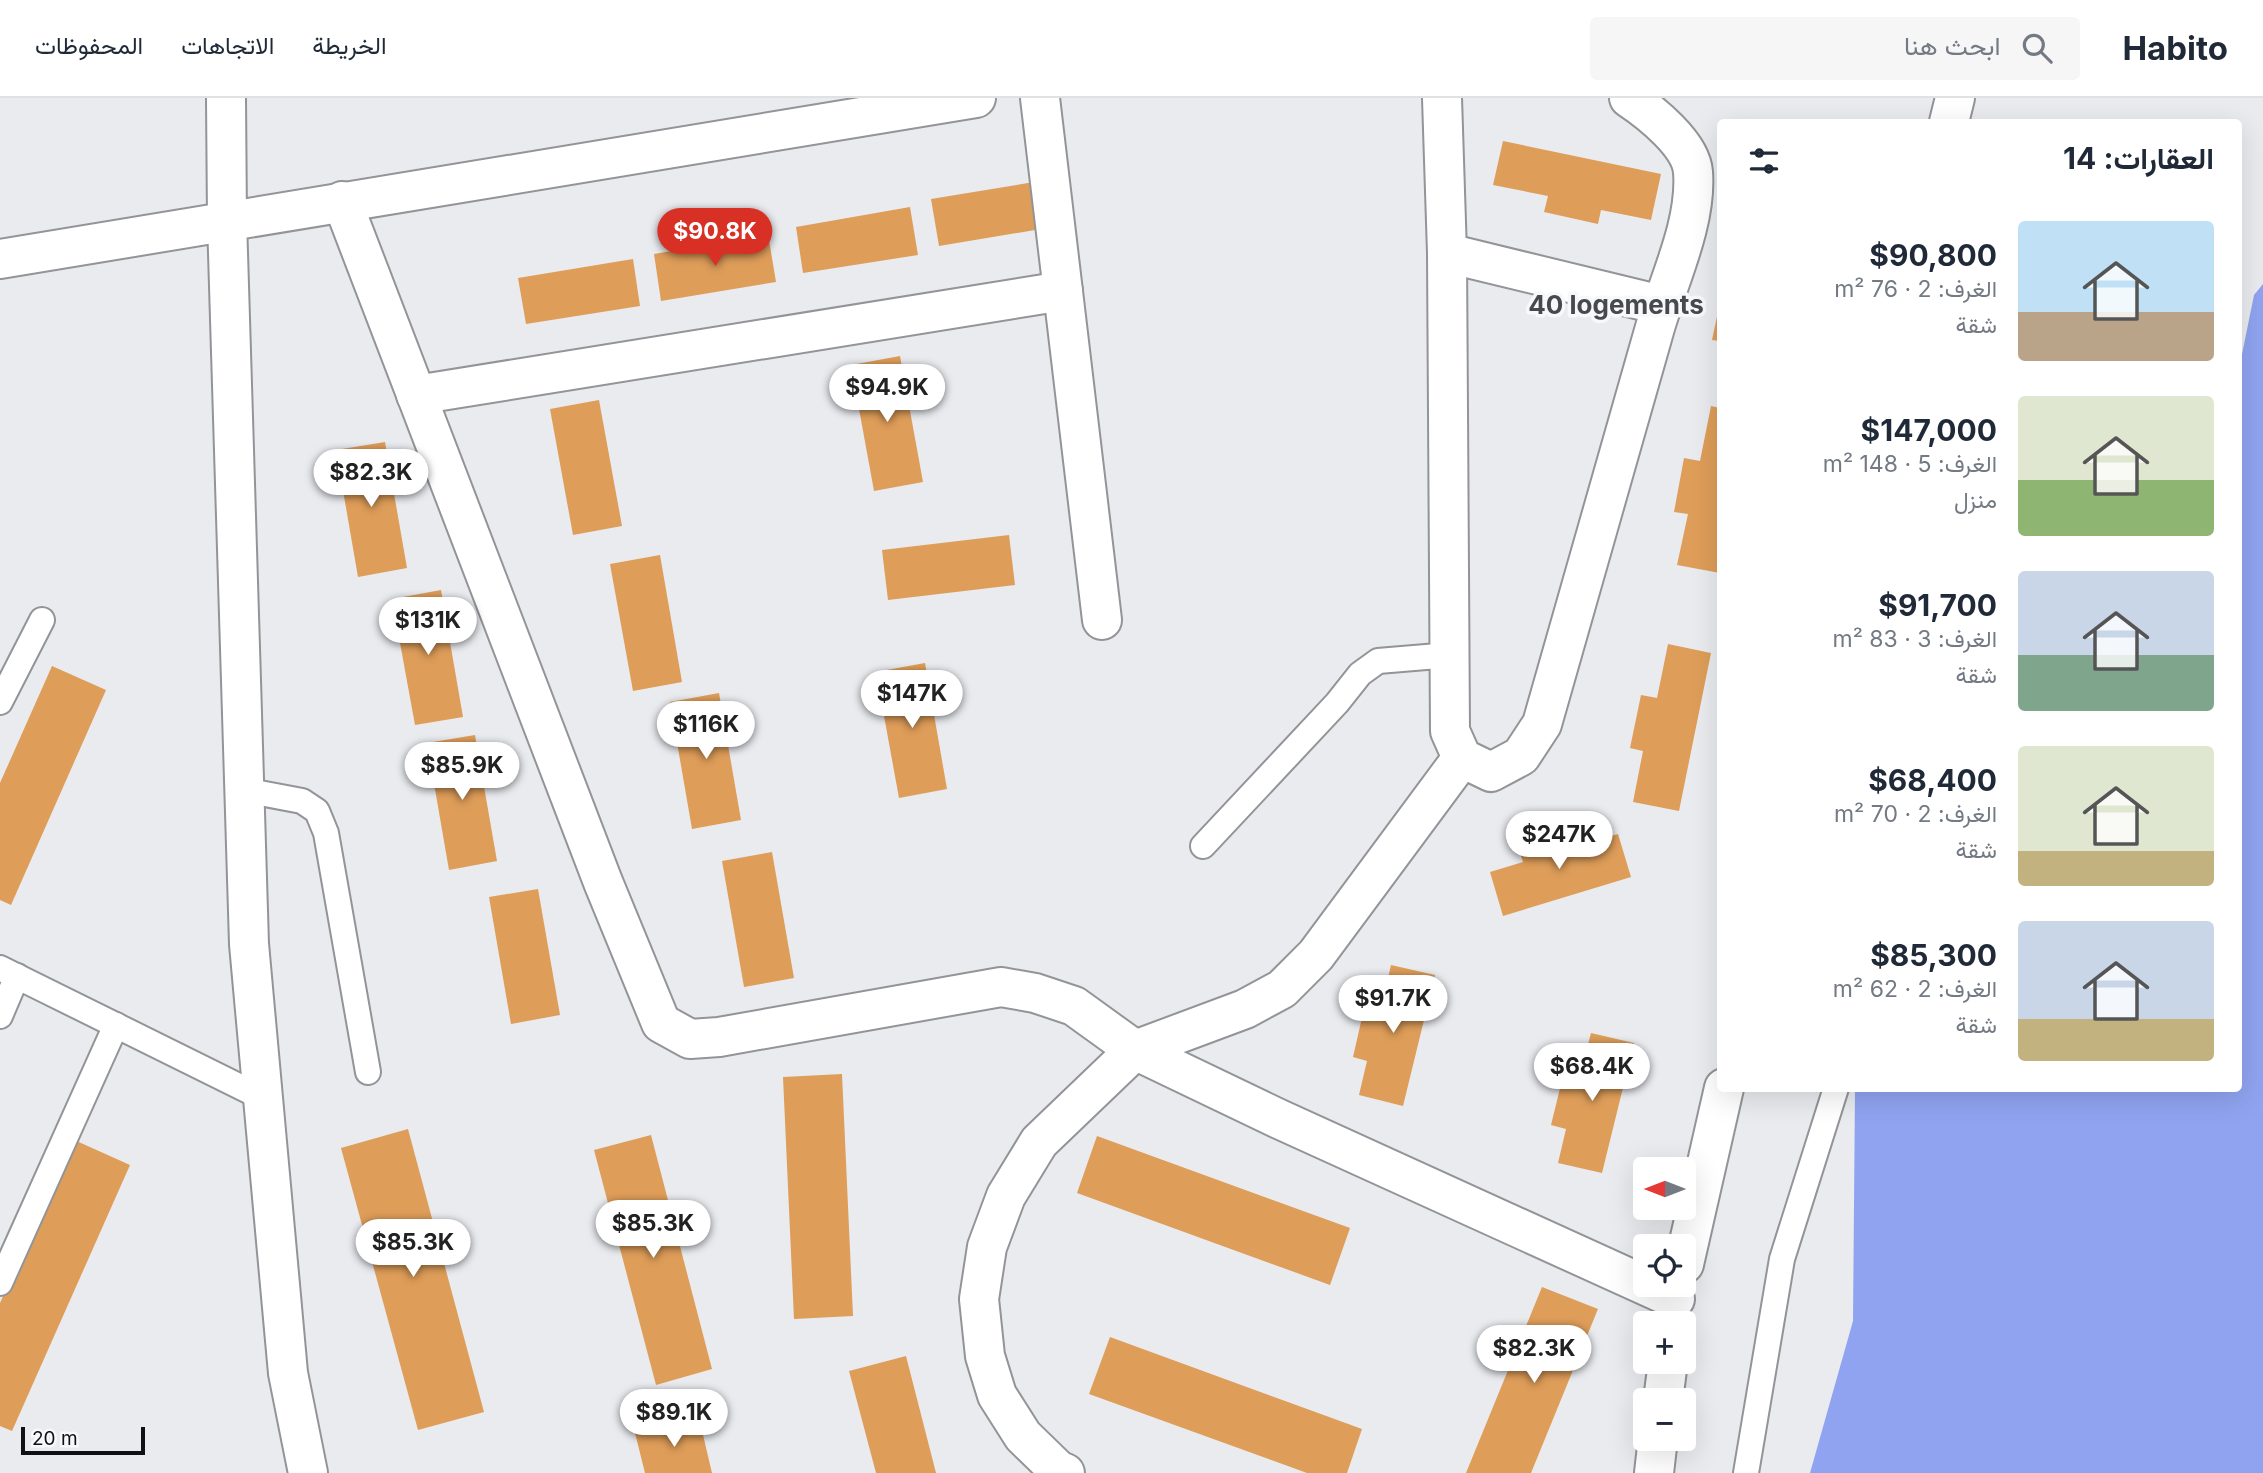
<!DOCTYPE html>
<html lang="ar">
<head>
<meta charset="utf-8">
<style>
	body { margin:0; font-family:Inter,Vazirmatn,sans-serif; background:#f6f6f7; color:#1f2937; direction:rtl; height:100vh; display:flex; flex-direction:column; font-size:26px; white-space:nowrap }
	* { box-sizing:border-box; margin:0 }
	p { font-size:23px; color:#747a83 }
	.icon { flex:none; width:38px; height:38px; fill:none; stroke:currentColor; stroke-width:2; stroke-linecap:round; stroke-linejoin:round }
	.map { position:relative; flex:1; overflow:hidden; direction:ltr }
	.details { position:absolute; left:1717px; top:21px; width:525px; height:973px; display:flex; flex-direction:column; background:#fff; border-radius:7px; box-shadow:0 7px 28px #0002; direction:rtl }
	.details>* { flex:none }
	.needle { width:46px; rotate:270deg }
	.tools { position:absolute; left:1633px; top:1059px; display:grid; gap:14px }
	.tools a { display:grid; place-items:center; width:63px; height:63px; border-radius:7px; background:#fff; box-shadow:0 7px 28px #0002; font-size:35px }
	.scale { position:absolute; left:21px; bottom:18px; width:124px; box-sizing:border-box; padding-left:7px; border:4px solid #101112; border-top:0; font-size:19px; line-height:24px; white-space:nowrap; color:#101112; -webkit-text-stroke:5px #f7f8fc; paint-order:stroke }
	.price { position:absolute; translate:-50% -60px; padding:0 16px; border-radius:24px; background:#fff; color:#222; font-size:23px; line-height:46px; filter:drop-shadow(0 2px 4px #0008) }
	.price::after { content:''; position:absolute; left:50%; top:42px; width:21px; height:16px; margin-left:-10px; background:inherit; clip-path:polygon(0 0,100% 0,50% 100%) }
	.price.active { background:#d93025; color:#fff }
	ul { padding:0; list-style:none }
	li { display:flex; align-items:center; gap:21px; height:175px; padding:0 28px }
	li span { display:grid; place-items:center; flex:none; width:196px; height:140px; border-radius:7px; color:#555 }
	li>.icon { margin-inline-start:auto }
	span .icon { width:84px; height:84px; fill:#fffc; stroke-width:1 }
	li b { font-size:30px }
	h2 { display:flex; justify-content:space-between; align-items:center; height:84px; padding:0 28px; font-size:30px }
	header { display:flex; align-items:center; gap:42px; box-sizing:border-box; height:98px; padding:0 35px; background:#fff; border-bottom:2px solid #e0e1e3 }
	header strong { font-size:33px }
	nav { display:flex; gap:38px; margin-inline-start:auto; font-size:24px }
	.search { width:490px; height:63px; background:#f6f6f7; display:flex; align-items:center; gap:18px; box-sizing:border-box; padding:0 24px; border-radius:7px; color:#747a83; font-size:26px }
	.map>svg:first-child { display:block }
	.forest { fill:#8fa3f0 }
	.building { fill:#de9d59 }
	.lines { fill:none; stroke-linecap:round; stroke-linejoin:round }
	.service-casing { stroke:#939498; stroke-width:28 }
	.minor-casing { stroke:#939498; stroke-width:42 }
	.secondary-casing { stroke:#939498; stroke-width:42 }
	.service { stroke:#fff; stroke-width:24 }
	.minor { stroke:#fff; stroke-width:38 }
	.secondary { stroke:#fff; stroke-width:38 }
	.labels { text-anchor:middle; stroke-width:7; stroke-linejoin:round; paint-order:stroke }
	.neighbourhood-label { font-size:26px; font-weight:bold; fill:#48494c; stroke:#f7f8fc }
</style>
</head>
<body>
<header>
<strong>Habito</strong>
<div class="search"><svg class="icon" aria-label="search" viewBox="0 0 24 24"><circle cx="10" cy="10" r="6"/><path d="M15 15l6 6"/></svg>ابحث هنا</div>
<nav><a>الخريطة</a><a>الاتجاهات</a><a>المحفوظات</a></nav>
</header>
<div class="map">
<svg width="2263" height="1375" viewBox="0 0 2263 1375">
	<rect width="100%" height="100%" fill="#e9ebef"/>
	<polygon class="forest" points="2263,186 2263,1375 1810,1375 1853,1223 1855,991 2238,990 2238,276 2254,197"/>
	<g class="building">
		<polygon points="1503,43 1661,76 1651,122 1601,112 1598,126 1544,114 1548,98 1493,87"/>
		<polygon points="1046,82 1053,129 939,148 931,101"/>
		<polygon points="910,109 918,157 803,175 796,129"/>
		<polygon points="768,136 776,184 661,203 654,156"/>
		<polygon points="633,161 640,208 526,226 518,180"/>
		<polygon points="1719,209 1720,209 1720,243 1712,242"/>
		<polygon points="900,258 923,384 874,393 851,267"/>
		<polygon points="599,302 622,428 573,437 550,311"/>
		<polygon points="1711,308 1720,310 1720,475 1677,467 1688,416 1674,414 1684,360 1700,363"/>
		<polygon points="385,344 407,470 358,479 336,352"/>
		<polygon points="1009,437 1015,487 888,502 882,452"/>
		<polygon points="660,457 682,584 633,593 610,466"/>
		<polygon points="441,492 463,619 415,627 392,501"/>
		<polygon points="1668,546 1711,555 1679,713 1633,704 1643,653 1630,650 1641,597 1657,600"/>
		<polygon points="925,565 947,691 899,700 876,574"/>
		<polygon points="52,568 106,592 11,807 0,802 0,685"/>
		<polygon points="719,595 741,722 692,731 670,604"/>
		<polygon points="475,637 497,763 449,772 427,645"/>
		<polygon points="1575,732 1579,747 1618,736 1631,779 1503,818 1490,774 1523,764 1518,749"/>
		<polygon points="772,754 794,880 744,889 722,763"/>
		<polygon points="538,791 560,917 511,926 489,799"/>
		<polygon points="1391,867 1435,877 1403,1008 1359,997 1367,963 1353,959 1366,902 1382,906"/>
		<polygon points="1591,935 1634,945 1602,1075 1558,1065 1566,1031 1551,1027 1565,970 1581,973"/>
		<polygon points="842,976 853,1218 794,1221 783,979"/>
		<polygon points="408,1031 484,1314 418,1332 341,1050"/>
		<polygon points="651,1037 712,1271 656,1287 594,1052"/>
		<polygon points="1097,1038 1350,1130 1330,1187 1077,1095"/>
		<polygon points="72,1041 130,1067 12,1333 0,1328 0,1205"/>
		<polygon points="1542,1189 1598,1211 1531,1375 1466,1375"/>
		<polygon points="1110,1239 1362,1331 1347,1375 1307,1375 1089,1296"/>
		<polygon points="906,1258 936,1375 876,1375 849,1273"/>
		<polygon points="699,1320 712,1375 645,1375 635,1335"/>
	</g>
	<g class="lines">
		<defs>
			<g id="service">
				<polyline points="0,604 42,522"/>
				<polyline points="244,692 302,703 317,713 326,735 368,974"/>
				<polyline points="1203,748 1337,605 1360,576 1378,563 1450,557"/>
				<polyline points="0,870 263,1000"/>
				<polyline points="0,918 17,878"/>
				<polyline points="0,1185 116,927"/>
				<polyline points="1746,1375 1782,1161 1836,990"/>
			</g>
			<g id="minor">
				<polyline points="1040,0 1102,522"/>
				<path d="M 1442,0 L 1447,155 L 1450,633 L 1462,660 L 1491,674 L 1521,658 L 1542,626 C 1579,495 1617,364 1654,233 C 1668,183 1697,126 1693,74 C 1691,46 1650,14 1629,0"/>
				<polyline points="1949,24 1955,0"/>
				<polyline points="342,103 603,784 661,925 690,941 719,939 1001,889 1035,895 1074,908 1135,952 1279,1021 1675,1201"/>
				<polyline points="1447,155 1661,207"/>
				<polyline points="0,161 976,0"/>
				<polyline points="416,297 1063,193"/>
				<polyline points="1684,1166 1724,990"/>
				<polyline points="1663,1302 1668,1264"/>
				<polyline points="1065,1375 1058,1372 1023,1338 997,1297 985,1258 979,1201 987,1149 1006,1098 1039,1044 1135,952 1245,911 1282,891 1316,857 1462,660"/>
				<polyline points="1654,1375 1658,1340"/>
			</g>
			<polyline id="secondary" points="226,0 227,122 249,846 288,1275 308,1375"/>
		</defs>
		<use href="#service" class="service-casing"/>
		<use href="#minor" class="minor-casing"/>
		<use href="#secondary" class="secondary-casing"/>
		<use href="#service" class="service"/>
		<use href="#minor" class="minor"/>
		<use href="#secondary" class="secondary"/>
	</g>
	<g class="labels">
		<g class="neighbourhood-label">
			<text x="1616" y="216">40 logements</text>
		</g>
	</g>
</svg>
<div class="tools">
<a><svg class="needle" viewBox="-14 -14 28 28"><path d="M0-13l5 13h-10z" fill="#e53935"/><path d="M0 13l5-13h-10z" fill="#747a83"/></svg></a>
<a><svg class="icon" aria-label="locate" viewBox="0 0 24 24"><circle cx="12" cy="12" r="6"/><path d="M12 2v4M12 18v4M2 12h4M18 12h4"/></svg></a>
<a>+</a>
<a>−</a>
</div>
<div class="scale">20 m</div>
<b class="price active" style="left:715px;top:170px">$90.8K</b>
<b class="price" style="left:887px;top:326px">$94.9K</b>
<b class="price" style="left:371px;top:411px">$82.3K</b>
<b class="price" style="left:428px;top:559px">$131K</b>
<b class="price" style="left:912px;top:632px">$147K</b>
<b class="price" style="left:706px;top:663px">$116K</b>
<b class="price" style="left:462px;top:704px">$85.9K</b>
<b class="price" style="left:1559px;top:773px">$247K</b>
<b class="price" style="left:1393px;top:937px">$91.7K</b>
<b class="price" style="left:1592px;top:1005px">$68.4K</b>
<b class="price" style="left:653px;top:1162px">$85.3K</b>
<b class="price" style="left:413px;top:1181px">$85.3K</b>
<b class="price" style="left:1534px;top:1287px">$82.3K</b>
<b class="price" style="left:674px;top:1351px">$89.1K</b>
<section class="details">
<h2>العقارات: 14<svg class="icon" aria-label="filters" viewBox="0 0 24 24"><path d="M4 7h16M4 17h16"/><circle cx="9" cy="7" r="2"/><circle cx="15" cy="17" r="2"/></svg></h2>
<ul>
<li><span style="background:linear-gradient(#bfe0f5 65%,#b9a48a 0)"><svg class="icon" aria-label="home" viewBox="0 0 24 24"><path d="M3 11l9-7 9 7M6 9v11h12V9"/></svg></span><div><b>$90,800</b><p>الغرف: 2 · 76 m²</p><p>شقة</p></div></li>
<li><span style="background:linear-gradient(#dfe7d0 60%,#8fb573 0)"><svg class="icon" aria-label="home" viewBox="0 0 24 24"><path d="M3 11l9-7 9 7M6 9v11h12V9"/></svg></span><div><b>$147,000</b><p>الغرف: 5 · 148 m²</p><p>منزل</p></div></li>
<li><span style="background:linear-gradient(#c9d6e8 60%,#7fa58c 0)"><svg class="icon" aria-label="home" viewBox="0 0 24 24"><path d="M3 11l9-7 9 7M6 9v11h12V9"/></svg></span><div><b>$91,700</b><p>الغرف: 3 · 83 m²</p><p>شقة</p></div></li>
<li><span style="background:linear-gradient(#dfe7d0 75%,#c2b280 0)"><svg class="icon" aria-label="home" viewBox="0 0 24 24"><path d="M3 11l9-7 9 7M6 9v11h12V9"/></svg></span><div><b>$68,400</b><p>الغرف: 2 · 70 m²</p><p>شقة</p></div></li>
<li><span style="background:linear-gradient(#c9d6e8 70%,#c2b280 0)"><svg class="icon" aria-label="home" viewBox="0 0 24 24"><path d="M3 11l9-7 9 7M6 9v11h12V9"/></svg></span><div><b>$85,300</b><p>الغرف: 2 · 62 m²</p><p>شقة</p></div></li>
</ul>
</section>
</div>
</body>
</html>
